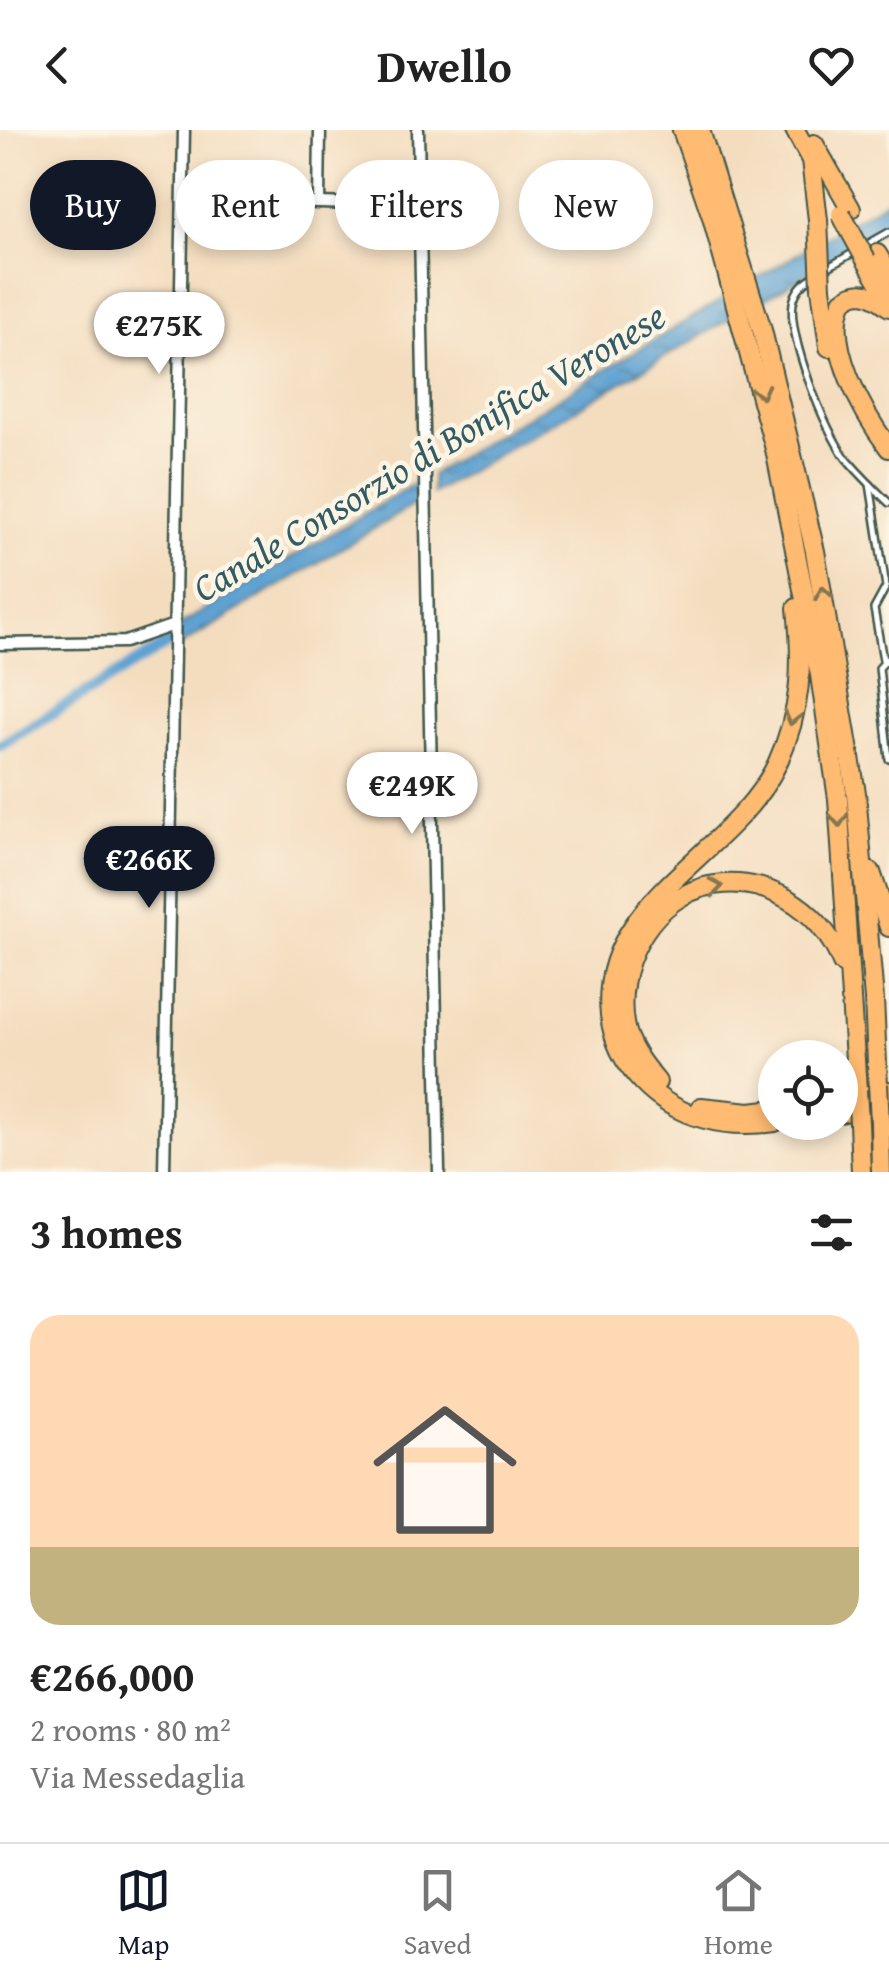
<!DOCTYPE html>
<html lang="en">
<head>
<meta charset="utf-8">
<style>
	body { margin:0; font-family:"Gentium Book Plus",serif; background:#f6f6f6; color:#222; height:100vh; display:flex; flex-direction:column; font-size:38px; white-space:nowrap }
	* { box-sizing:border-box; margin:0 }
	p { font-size:32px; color:#767676 }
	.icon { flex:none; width:55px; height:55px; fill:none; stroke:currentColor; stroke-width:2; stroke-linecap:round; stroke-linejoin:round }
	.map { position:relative; height:1042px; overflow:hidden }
	.side { display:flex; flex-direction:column; background:#fff; flex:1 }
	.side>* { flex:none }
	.hud { position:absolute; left:30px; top:30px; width:830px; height:90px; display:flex; gap:20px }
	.controls { position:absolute; left:758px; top:910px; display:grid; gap:20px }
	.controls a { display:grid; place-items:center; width:100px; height:100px; border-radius:50%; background:#fff; box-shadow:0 5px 15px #0003; font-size:50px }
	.price { position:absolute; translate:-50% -85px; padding:0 22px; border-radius:35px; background:#fff; color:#222; font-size:32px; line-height:65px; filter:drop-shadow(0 2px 5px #0008) }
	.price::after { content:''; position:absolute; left:50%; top:60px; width:30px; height:22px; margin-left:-15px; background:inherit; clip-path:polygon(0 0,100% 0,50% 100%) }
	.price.selected { background:#111827; color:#fff }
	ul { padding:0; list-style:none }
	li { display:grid; align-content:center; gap:20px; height:530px; padding:0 30px }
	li+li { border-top:2px solid #e0e0e0 }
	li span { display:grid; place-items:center; height:310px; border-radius:30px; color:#555 }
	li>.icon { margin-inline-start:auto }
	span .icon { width:180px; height:180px; fill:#fffc; stroke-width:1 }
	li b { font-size:42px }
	h2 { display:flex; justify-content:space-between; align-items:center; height:120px; padding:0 30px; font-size:42px }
	.tag { padding:0 35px; border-radius:45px; background:#fff; box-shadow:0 5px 15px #0003; font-size:35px; line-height:90px }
	.tag.selected { background:#111827; color:#fff }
	header { display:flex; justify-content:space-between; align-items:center; height:130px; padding:0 30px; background:#fff; font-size:45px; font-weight:700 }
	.dock { display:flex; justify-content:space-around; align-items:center; height:140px; border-top:2px solid #e0e0e0; background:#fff; font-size:28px; color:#767676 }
	.dock a { display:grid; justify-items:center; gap:5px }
	.dock .selected { color:#111827 }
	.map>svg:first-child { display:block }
	.water { fill:url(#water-ripples); stroke:#3e7083; stroke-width:2.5 }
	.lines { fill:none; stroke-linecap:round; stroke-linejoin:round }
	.canal { stroke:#5ea2d2; stroke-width:11 }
	.lane-casing { stroke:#3f5549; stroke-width:10 }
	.street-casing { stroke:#3f5549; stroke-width:15 }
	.highway-casing { stroke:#3f5549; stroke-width:22 }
	.lane { stroke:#fff; stroke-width:5 }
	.street { stroke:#fff; stroke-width:10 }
	.highway { stroke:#ffbb71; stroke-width:18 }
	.highway-bridge-casing { stroke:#3f5549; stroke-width:22; stroke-linecap:butt }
	.highway-bridge { stroke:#ffbb71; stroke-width:18 }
	.oneway { stroke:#84764f }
	.labels { text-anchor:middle; stroke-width:9; stroke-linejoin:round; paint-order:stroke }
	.water-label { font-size:38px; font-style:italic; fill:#325b63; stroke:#fcf5e5 }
</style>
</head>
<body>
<header><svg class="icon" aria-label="back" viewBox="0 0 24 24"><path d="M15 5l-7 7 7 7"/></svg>Dwello<svg class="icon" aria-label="heart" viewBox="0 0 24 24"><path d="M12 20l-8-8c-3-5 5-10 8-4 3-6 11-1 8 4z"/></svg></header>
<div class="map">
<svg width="889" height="1042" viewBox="0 0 889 1042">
	<defs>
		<pattern id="water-ripples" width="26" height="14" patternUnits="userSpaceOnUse" patternTransform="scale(2.5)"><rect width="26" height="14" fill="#5ea2d2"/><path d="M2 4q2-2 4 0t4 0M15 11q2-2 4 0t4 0" fill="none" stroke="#4d85ab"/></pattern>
	</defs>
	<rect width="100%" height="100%" fill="#fcf5e5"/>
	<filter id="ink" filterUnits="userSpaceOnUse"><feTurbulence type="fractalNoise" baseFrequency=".01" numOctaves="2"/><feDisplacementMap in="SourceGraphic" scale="20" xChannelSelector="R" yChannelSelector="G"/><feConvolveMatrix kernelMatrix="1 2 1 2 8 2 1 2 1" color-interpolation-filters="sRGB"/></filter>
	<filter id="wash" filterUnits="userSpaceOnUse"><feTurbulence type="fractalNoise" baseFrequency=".0048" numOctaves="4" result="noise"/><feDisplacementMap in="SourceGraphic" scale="40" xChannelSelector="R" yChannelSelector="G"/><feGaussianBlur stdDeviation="2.25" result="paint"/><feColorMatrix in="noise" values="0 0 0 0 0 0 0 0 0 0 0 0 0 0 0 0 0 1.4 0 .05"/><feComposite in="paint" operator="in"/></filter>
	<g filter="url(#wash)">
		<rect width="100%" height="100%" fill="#f4ddbf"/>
		<g class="water">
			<polygon points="889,69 889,96 432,363 432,344"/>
			<polygon points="422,349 423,369 181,515 180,495"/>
		</g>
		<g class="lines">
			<polyline class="canal" points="0,615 182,505"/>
		</g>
	</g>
	<g filter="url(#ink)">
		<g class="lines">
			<defs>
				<g id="lane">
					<polyline points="866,115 889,102"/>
					<polyline points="827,138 856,121"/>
					<path d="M 818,144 C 805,151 796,158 793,173 C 787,204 825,302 846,328 C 859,344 875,359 889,373"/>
					<polyline points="870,354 886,457 874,479 883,530"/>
					<polyline points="889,527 879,538 889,629"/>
				</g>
				<g id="street">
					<polyline points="320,0 319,73 419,76"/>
					<polyline points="418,0 439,1042"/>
					<polyline points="279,72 319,73"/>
					<polyline points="0,514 125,512 174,495"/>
					<polyline points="164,1042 184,0"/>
				</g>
				<g id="highway">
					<polyline points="682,0 712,87 775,319 820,545 838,669 857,960"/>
					<polyline points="700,0 762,200 815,421 856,663 874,869 878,954"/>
					<polyline points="795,0 811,30 818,90"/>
					<polyline points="814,14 851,79"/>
					<polyline points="877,124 889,144"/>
					<polyline points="866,130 889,168"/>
					<polyline points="821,158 829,217"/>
					<path d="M 889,177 C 874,165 860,156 843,171 C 823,213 864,285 889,318"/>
					<polyline points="871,742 889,797"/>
					<path d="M 657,952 C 643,935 627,915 624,893 C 615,839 646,775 701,758 C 761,741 821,777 842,833"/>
					<polyline points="840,970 889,961"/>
					<polyline points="701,977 750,982 775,979"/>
					<polyline points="840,983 889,974"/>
					<path d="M 775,992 C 726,999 677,989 642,952 C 624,933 613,912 610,885 C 597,771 734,725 777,634 C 802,579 803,536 797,478"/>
					<polyline points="859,993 861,1042"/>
					<polyline points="880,993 881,1042"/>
				</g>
			</defs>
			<use href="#lane" class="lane-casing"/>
			<use href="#street" class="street-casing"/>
			<use href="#highway" class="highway-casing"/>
			<use href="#lane" class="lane"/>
			<use href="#street" class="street"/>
			<use href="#highway" class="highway"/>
			<defs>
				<g id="highway-bridge">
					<polyline points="841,84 866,130"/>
					<polyline points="818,90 821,158"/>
					<polyline points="878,954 880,993"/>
					<polyline points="857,960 859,993"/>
				</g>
			</defs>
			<use href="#highway-bridge" class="highway-bridge-casing"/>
			<use href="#highway-bridge" class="highway-bridge"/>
		</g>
		<defs><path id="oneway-chevron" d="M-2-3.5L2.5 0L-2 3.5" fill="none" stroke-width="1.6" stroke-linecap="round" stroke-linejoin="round" transform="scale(2.5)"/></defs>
		<g class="oneway">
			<use href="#oneway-chevron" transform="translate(761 262) rotate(76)"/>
			<use href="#oneway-chevron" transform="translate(823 463) rotate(-100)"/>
			<use href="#oneway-chevron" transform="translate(792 588) rotate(105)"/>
			<use href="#oneway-chevron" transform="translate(839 690) rotate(87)"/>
			<use href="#oneway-chevron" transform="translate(716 757) rotate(-9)"/>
		</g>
	</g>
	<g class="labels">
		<g class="water-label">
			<text transform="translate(429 322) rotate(-31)" y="13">Canale Consorzio di Bonifica Veronese</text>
		</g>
	</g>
</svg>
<div class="controls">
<a><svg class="icon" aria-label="locate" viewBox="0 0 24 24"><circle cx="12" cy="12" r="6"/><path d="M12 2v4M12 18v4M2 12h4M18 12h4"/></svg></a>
</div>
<b class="price" style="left:159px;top:247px">€275K</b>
<b class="price" style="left:412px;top:707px">€249K</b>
<b class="price selected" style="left:149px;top:781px">€266K</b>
<div class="hud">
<a class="tag selected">Buy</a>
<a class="tag">Rent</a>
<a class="tag">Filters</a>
<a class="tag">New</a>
</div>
</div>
<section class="side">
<h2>3 homes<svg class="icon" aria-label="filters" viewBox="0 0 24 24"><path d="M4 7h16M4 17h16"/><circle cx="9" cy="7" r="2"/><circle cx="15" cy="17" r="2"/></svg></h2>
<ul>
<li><span style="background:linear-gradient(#ffd9b3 75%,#c2b280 0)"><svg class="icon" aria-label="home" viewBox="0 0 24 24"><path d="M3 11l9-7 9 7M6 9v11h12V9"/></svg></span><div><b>€266,000</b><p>2 rooms · 80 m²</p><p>Via Messedaglia</p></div></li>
</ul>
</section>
<nav class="dock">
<a class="selected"><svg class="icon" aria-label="map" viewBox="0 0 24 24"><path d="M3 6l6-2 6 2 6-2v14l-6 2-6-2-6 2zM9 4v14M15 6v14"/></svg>Map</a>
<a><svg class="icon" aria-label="saved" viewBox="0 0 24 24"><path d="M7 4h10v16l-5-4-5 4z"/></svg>Saved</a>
<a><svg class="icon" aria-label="home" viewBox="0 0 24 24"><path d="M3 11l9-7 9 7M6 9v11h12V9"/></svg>Home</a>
</nav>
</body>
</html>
